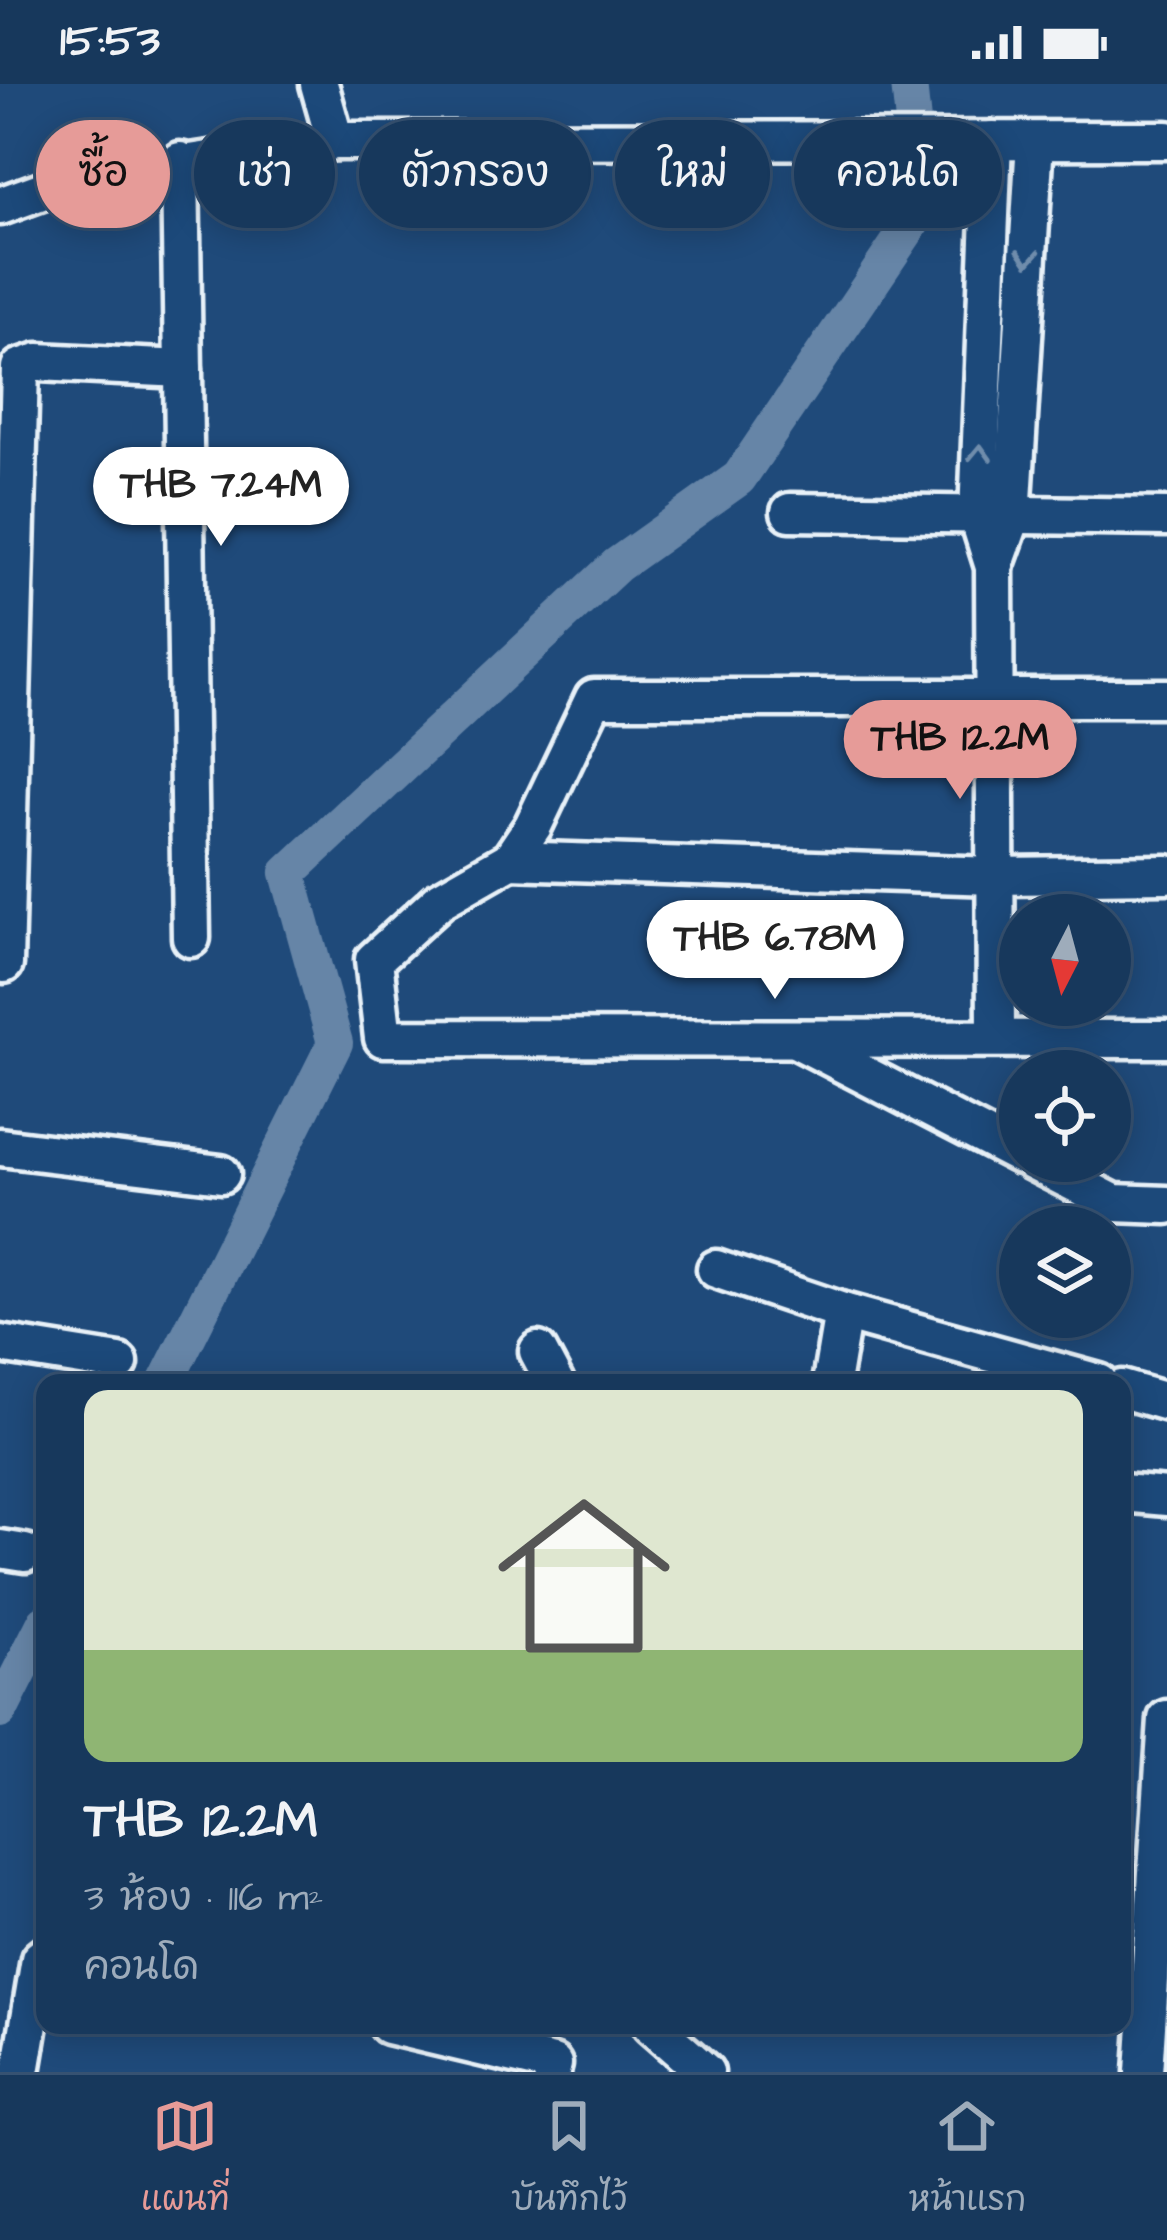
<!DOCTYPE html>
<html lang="th">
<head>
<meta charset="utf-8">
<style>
	body { margin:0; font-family:"Architects Daughter","Playpen Sans Thai",sans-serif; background:#244365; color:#f1f3f6; height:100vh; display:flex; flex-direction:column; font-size:45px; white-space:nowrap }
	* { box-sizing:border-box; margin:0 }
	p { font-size:39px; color:#9eacbb }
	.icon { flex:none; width:66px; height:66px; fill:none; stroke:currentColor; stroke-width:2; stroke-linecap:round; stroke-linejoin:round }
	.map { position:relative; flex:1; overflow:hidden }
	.panel { position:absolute; left:36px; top:1290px; width:1095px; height:660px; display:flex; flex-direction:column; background:#17385c; border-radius:24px; box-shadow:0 6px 30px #0003,0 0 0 3px #365272 }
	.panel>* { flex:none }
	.hud { position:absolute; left:36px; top:36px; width:1095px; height:108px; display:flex; gap:24px }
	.needle { width:78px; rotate:186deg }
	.buttons { position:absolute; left:999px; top:810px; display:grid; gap:24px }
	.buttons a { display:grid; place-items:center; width:132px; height:132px; border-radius:50%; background:#17385c; box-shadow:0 6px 30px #0003,0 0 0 3px #365272; font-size:60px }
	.price { position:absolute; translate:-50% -102px; padding:0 27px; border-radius:42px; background:#fff; color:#222; font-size:39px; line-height:78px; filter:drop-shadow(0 3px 6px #0008) }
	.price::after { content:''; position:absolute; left:50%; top:72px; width:36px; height:27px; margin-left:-18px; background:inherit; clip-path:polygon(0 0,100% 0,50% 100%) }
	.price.current { background:#e69b98; color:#111 }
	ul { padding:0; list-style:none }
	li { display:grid; align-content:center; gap:24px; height:636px; padding:0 48px }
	li span { display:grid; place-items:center; height:372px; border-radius:24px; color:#555 }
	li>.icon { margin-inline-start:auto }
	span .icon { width:216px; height:216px; fill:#fffc; stroke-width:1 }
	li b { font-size:51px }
	.tag { padding:0 42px; border-radius:54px; background:#17385c; box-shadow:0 6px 30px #0003,0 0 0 3px #365272; font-size:42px; line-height:108px }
	.tag.current { background:#e69b98; color:#111 }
	.status { display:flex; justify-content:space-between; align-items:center; height:84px; padding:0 60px; background:#17385c; direction:ltr }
	.status svg { height:33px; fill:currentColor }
	.tab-bar { display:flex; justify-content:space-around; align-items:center; height:168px; border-top:3px solid #365272; background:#17385c; font-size:33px; color:#9eacbb }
	.tab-bar a { display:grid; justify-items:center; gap:6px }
	.tab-bar .current { color:#e69b98 }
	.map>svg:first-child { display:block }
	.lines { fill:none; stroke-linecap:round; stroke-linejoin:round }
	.canal { stroke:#6685a7; stroke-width:36 }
	.minor-casing { stroke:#e8f1f8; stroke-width:45 }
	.minor { stroke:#1f4a7a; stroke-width:36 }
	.oneway { stroke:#6f8dac }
</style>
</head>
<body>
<div class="status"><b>15:53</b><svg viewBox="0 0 49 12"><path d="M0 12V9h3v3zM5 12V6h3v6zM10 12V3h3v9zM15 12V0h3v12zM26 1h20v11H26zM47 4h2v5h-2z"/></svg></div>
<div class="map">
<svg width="1167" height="1988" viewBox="0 0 1167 1988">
	<rect width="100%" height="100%" fill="#1f4a7a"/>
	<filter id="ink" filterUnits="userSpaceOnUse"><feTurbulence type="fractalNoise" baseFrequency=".00833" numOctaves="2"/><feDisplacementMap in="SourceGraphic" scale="24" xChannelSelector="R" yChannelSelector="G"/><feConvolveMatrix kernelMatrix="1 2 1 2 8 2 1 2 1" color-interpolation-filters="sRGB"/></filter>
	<g filter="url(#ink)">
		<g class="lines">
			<g class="canal">
				<polyline points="165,1299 335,959 288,789 617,481 739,394 922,124 909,0"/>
				<polyline points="0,1627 45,1538"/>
			</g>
			<defs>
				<g id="minor">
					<polyline points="319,0 335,57"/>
					<polyline points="993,56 978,432 994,483 996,953"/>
					<polyline points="180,77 191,854"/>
					<polyline points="0,122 66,98 335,57 1167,56"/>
					<polyline points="790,428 1167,433"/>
					<polyline points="994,483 1012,433 1035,57"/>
					<polyline points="1167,614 594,614 533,742 510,776 440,816 374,876 383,954 1167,955"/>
					<polyline points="510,776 995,792 1167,790"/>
					<polyline points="4,880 20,284 38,278 183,285"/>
					<polyline points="799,957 1020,1071"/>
					<polyline points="0,1063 221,1090"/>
					<polyline points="1032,1077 1114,1119 1167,1121"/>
					<polyline points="716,1185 843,1228 1099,1299"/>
					<polyline points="0,1260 119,1279"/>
					<polyline points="538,1267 555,1299"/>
					<polyline points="831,1299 843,1228"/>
					<polyline points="1122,1305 1167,1318"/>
					<polyline points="1122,1409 1167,1413"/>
					<polyline points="0,1465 25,1469"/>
					<polyline points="388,1941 553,1980 551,1988"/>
					<polyline points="651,1941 705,1988"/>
					<polyline points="21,1988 40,1875 45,1871"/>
					<polyline points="1144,1988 1167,1635"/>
				</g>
			</defs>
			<use href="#minor" class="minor-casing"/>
			<use href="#minor" class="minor"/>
		</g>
		<defs><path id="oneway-chevron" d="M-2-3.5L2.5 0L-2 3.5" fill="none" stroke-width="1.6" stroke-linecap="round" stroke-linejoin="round" transform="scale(3)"/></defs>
		<g class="oneway">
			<use href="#oneway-chevron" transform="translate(1028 173) rotate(93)"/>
			<use href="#oneway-chevron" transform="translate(980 369) rotate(-88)"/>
		</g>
	</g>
</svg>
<div class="buttons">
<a><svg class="needle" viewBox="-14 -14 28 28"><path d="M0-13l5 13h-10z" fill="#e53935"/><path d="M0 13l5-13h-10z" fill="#9eacbb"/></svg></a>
<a><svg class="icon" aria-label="locate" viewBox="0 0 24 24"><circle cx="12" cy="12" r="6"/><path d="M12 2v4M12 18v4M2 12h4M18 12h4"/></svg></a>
<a><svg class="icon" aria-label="layers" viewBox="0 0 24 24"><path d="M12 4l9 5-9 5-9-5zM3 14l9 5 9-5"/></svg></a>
</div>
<b class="price" style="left:221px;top:465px">THB 7.24M</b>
<b class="price current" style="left:960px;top:718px">THB 12.2M</b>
<b class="price" style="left:775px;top:918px">THB 6.78M</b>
<div class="hud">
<a class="tag current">ซื้อ</a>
<a class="tag">เช่า</a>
<a class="tag">ตัวกรอง</a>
<a class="tag">ใหม่</a>
<a class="tag">คอนโด</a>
</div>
<section class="panel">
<ul>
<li><span style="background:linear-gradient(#dfe7d0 70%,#8fb573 0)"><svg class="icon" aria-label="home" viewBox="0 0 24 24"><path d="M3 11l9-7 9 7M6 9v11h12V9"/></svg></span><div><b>THB 12.2M</b><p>3 ห้อง · 116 m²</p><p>คอนโด</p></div></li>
</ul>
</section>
</div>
<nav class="tab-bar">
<a class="current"><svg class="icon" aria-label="map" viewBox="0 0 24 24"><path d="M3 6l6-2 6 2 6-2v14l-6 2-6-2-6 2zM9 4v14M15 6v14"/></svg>แผนที่</a>
<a><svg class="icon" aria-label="saved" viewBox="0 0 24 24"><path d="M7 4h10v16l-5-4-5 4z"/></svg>บันทึกไว้</a>
<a><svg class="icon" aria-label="home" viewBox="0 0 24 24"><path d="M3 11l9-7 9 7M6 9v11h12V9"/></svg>หน้าแรก</a>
</nav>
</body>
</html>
